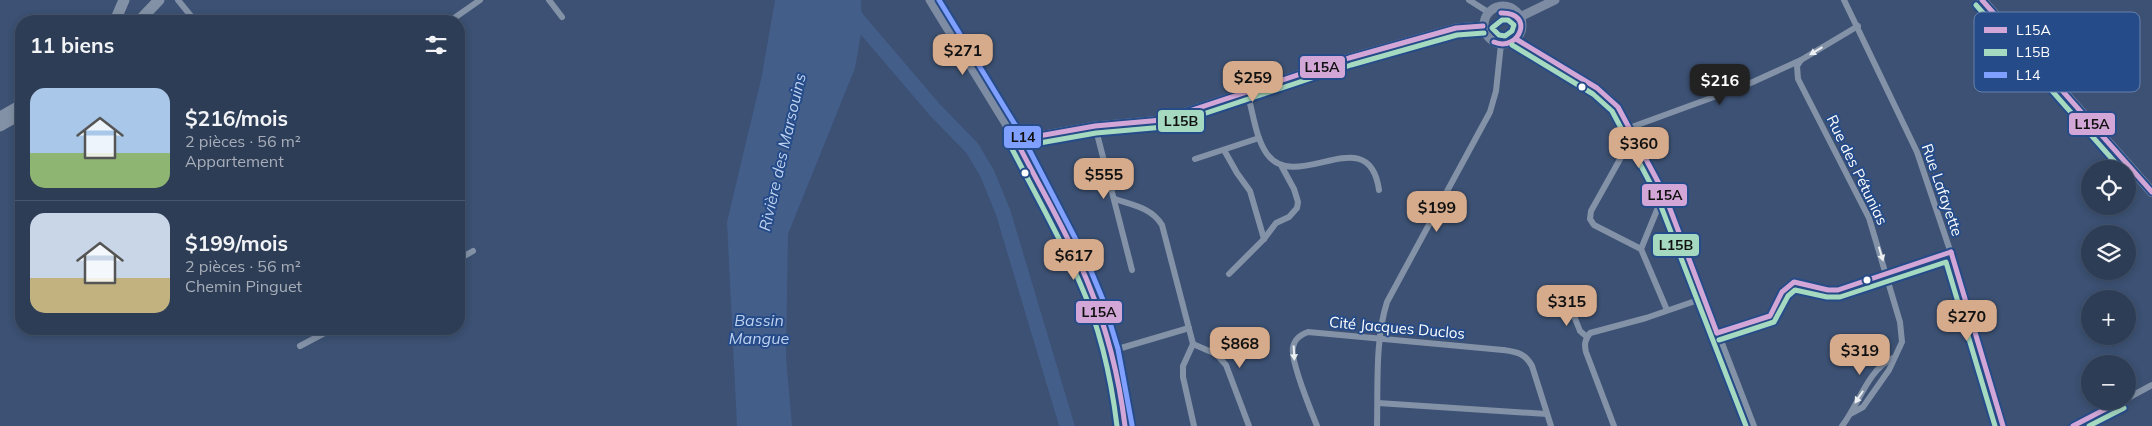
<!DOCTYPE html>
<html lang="fr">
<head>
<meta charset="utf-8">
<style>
	body { margin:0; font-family:Mulish,sans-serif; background:#394860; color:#f1f3f6; height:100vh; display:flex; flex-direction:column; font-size:19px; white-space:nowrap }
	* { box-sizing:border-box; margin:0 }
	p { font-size:16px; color:#a7aeb9 }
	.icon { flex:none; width:28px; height:28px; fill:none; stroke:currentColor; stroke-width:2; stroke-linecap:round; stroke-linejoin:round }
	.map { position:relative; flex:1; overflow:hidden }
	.sheet { position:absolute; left:15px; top:15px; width:450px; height:320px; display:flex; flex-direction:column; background:#2d3d56; border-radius:20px; box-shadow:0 2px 8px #0003,0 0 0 1px #48566c }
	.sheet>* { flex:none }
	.fabs { position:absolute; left:2081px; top:160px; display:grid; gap:10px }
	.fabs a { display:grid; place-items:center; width:55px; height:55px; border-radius:50%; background:#2d3d56; box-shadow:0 2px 8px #0003,0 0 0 1px #48566c; font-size:25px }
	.price { position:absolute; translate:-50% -42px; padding:0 11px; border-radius:10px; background:#d6ab8b; color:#111; font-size:16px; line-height:32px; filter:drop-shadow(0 1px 2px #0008) }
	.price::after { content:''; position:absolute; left:50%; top:30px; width:15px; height:11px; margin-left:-8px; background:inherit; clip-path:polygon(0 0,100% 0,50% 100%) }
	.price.current { background:#222; color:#fff }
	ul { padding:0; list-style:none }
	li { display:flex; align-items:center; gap:15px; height:125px; padding:0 15px }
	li+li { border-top:1px solid #48566c }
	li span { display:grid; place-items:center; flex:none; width:140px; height:100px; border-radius:15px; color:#555 }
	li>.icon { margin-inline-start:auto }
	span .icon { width:60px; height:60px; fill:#fffc; stroke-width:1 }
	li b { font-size:21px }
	h2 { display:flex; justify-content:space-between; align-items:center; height:60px; padding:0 15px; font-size:21px }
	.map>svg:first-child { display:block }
	.water { fill:#445e8a }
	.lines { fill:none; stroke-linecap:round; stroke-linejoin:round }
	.river { stroke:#445e8a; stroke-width:15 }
	.street { stroke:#8392a7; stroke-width:6 }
	.secondary { stroke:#7e8ca3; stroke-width:9 }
	.primary { stroke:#8290a5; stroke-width:10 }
	.highway { stroke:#8391a6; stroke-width:11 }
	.bus-1-casing { stroke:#264b89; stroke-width:9 }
	.bus-2-casing { stroke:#264b89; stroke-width:9 }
	.bus-3-casing { stroke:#264b89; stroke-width:9 }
	.bus-1 { stroke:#d2a7d7; stroke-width:5 }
	.bus-2 { stroke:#a5d9c0; stroke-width:5 }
	.bus-3 { stroke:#80a0ff; stroke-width:5 }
	.oneway { fill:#eceff2 }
	.bus-dot { fill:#fff; stroke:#264b89; stroke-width:2 }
	.labels { text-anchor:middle; stroke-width:4; stroke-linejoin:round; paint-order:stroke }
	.street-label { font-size:15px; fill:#fff; stroke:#264b89 }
	.water-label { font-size:16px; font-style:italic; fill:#bed2f0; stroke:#264b89 }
	.key { fill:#264b89; stroke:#6781ac; stroke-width:1 }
	.key-label { font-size:14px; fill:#fff }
	.line-badge { stroke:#264b89; stroke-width:2 }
	.pale-badge-label { font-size:14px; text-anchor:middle; font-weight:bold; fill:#111 }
</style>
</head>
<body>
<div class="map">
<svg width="2152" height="426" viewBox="0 0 2152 426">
	<rect width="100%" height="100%" fill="#3c5173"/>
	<polygon class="water" points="775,0 861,0 862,28 855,68 788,234 786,358 792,426 737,426 727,222 762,75"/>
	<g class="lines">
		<polyline class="river" points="841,0 935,110 972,148 987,173 1003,212 1067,426"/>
		<g class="street">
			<polyline points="178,0 195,21"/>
			<polyline points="549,0 562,17"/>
			<polyline points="1469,0 1488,12"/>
			<polyline points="1844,0 1917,152 1963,289 2003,426"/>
			<polyline points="450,21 480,0"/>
			<polyline points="1516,39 1597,88 1609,97 1618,107 1664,193 1754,426"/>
			<path d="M 1247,92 C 1253,111 1255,137 1267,154 C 1297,195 1369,118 1379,190"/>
			<polyline points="1095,126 1132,270"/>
			<polyline points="1629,128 1744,86 1801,60"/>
			<polyline points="1633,136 1591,211 1590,219 1594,225 1641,249 1667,310"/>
			<polyline points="1224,150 1237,173 1250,191 1264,239"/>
			<polyline points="1195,159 1259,138"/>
			<path d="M 1115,199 C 1133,205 1152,208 1162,225 L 1193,344"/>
			<polyline points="1641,249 1664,193"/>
			<polyline points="459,259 473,251"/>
			<polyline points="1229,274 1264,239 1276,223 1289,217 1297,208 1298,202 1294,189 1282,167"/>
			<polyline points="1568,301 1580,331 1587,337"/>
			<path d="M 1717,333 L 1770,316 C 1780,304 1778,288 1794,282 L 1828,290 L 1838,290 L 1951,252"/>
			<polyline points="1193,344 1216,354 1226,365 1249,426"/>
			<polyline points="1193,344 1183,366 1183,377 1194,426"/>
			<polyline points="300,346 332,329"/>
			<polyline points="1111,351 1189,328"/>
			<polyline points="2128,398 2152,385"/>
			<polyline points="1378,403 1547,414"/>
			<polyline points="1852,413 1863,407 1889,370 1902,342 1900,322 1869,218 1798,79 1797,66 1801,60 1858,26"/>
			<path d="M 1317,426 C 1311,411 1290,360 1293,348 C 1294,339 1300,335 1308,332 L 1503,350 C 1517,352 1525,353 1532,366 L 1551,426"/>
			<path d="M 1377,426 C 1378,386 1375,340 1387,302 L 1490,112 L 1496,91 L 1501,44"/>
			<path d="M 1614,426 L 1586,352 C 1584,344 1585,340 1590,333 L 1646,318 L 1704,298"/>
			<path d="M 1842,426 C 1858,406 1868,369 1893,358"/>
			<polyline points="2073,426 2121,401"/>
		</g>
		<g class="secondary">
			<polyline points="930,0 1016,140 1079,262 1096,302 1111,351 1125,426"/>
			<circle cx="1503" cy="25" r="19"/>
			<polyline points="1520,17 1555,0"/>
			<polyline points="1016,140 1095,126 1162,120 1349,58 1456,28 1483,26"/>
		</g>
		<polyline class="primary" points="1982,0 2152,192"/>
		<g class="highway">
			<polyline points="115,21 124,0"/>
			<polyline points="139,21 159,0"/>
			<polyline points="0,117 21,105"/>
			<polyline points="0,126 21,114"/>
		</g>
		<defs>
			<g id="bus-1">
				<polyline points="1982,0 2152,192"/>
				<polyline points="1516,39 1597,88 1618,107 1664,193 1717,333"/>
				<path d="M 1494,42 C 1519,53 1536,12 1501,13"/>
				<polyline points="1016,140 1095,126 1162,120 1349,58 1456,28 1483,26"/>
				<path d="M 1016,140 C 1040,188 1068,233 1088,283 C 1107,329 1119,377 1125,426"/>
				<polyline points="1951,252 2003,426"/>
				<polyline points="1717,333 1770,316 1782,292 1794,282 1828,290 1838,290 1951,252"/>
				<polyline points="2073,426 2121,401"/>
			</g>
			<g id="bus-2">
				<polyline points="1976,5 2121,169"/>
				<polygon points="1502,20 1508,20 1514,25 1512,31 1505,36 1499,35 1492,28"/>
				<polyline points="1512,45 1593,94 1612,111 1657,196 1746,426"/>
				<path d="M 1009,143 C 1033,190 1059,235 1080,283 C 1100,328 1111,377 1117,426"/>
				<polyline points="1017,147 1096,133 1164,127 1351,65 1457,35 1484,33"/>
				<polyline points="1719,340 1774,322 1788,296 1795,290 1827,297 1840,297 1946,262 1995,426"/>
				<polyline points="2089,426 2124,408"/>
			</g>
			<polyline id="bus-3" points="939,0 1022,136 1086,259 1103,300 1118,349 1132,425"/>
		</defs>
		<use href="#bus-1" class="bus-1-casing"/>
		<use href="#bus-2" class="bus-2-casing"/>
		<use href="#bus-3" class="bus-3-casing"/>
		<use href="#bus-1" class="bus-1"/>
		<use href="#bus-2" class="bus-2"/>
		<use href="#bus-3" class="bus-3"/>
	</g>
	<defs><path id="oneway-solid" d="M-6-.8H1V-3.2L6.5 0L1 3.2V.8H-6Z" transform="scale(1.25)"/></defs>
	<g class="oneway">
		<use href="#oneway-solid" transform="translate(1816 51) rotate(149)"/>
		<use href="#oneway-solid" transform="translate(1881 254) rotate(73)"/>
		<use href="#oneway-solid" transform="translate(1294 353) rotate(87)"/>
		<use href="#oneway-solid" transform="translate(1859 397) rotate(123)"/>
	</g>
	<g class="bus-dot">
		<circle cx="1582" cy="87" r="4.5"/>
		<circle cx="1025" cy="173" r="4.5"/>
		<circle cx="1867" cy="280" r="4.5"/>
	</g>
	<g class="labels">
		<g class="street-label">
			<text transform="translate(1857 170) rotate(64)" y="5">Rue des Pétunias</text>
			<text transform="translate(1942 190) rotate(71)" y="5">Rue Lafayette</text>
			<text transform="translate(1397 328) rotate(5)" y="5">Cité Jacques Duclos</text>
		</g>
		<g class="water-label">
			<text transform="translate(782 152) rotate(-77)" y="6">Rivière des Marsouins</text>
			<text x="759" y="326">Bassin<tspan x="759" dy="18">Mangue</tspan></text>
		</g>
	</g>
	<rect x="1974" y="12" width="166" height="80" rx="8" class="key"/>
	<rect x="1984" y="27" width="23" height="6" fill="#d2a7d7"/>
	<rect x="1984" y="49" width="23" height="7" fill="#a5d9c0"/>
	<rect x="1984" y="72" width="23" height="6" fill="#80a0ff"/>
	<g class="key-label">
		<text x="2016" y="35">L15A</text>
		<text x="2016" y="57">L15B</text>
		<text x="2016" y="80">L14</text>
	</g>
	<g class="line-badge">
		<rect x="1299" y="55" width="47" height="24" rx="5" fill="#d2a7d7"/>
		<rect x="1157" y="109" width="48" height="24" rx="5" fill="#a5d9c0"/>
		<rect x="2068" y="112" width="48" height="24" rx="5" fill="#d2a7d7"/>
		<rect x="1003" y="125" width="39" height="24" rx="5" fill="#80a0ff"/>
		<rect x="1641" y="183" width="47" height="24" rx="5" fill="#d2a7d7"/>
		<rect x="1652" y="233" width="48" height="24" rx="5" fill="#a5d9c0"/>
		<rect x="1075" y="300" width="48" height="24" rx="5" fill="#d2a7d7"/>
	</g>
	<g class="pale-badge-label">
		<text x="1322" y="72">L15A</text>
		<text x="1181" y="126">L15B</text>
		<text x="2092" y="129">L15A</text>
		<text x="1023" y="142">L14</text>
		<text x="1665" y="200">L15A</text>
		<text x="1676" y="250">L15B</text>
		<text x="1099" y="317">L15A</text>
	</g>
</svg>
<div class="fabs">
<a><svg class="icon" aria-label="locate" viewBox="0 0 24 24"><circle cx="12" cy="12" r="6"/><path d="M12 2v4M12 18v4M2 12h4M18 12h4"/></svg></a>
<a><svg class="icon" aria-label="layers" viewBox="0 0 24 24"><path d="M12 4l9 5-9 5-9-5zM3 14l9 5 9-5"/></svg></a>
<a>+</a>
<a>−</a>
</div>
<b class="price" style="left:963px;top:76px">$271</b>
<b class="price" style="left:1253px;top:103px">$259</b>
<b class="price current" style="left:1720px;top:106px">$216</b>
<b class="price" style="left:1639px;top:169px">$360</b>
<b class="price" style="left:1104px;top:200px">$555</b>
<b class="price" style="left:1437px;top:233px">$199</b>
<b class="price" style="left:1074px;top:281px">$617</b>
<b class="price" style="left:1567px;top:327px">$315</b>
<b class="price" style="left:1967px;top:342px">$270</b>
<b class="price" style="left:1240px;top:369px">$868</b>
<b class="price" style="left:1860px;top:376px">$319</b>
<section class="sheet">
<h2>11 biens<svg class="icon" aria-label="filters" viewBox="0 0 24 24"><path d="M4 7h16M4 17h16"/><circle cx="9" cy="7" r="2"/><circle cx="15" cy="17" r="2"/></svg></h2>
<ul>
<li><span style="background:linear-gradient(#a9c7e8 65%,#8fb573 0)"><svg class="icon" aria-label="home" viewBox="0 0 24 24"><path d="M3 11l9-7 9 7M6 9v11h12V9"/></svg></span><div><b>$216/mois</b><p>2 pièces · 56 m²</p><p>Appartement</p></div></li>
<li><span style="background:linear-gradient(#c9d6e8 65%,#c2b280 0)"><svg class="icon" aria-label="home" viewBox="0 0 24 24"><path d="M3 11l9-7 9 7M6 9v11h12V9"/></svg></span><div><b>$199/mois</b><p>2 pièces · 56 m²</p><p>Chemin Pinguet</p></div></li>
</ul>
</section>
</div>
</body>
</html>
